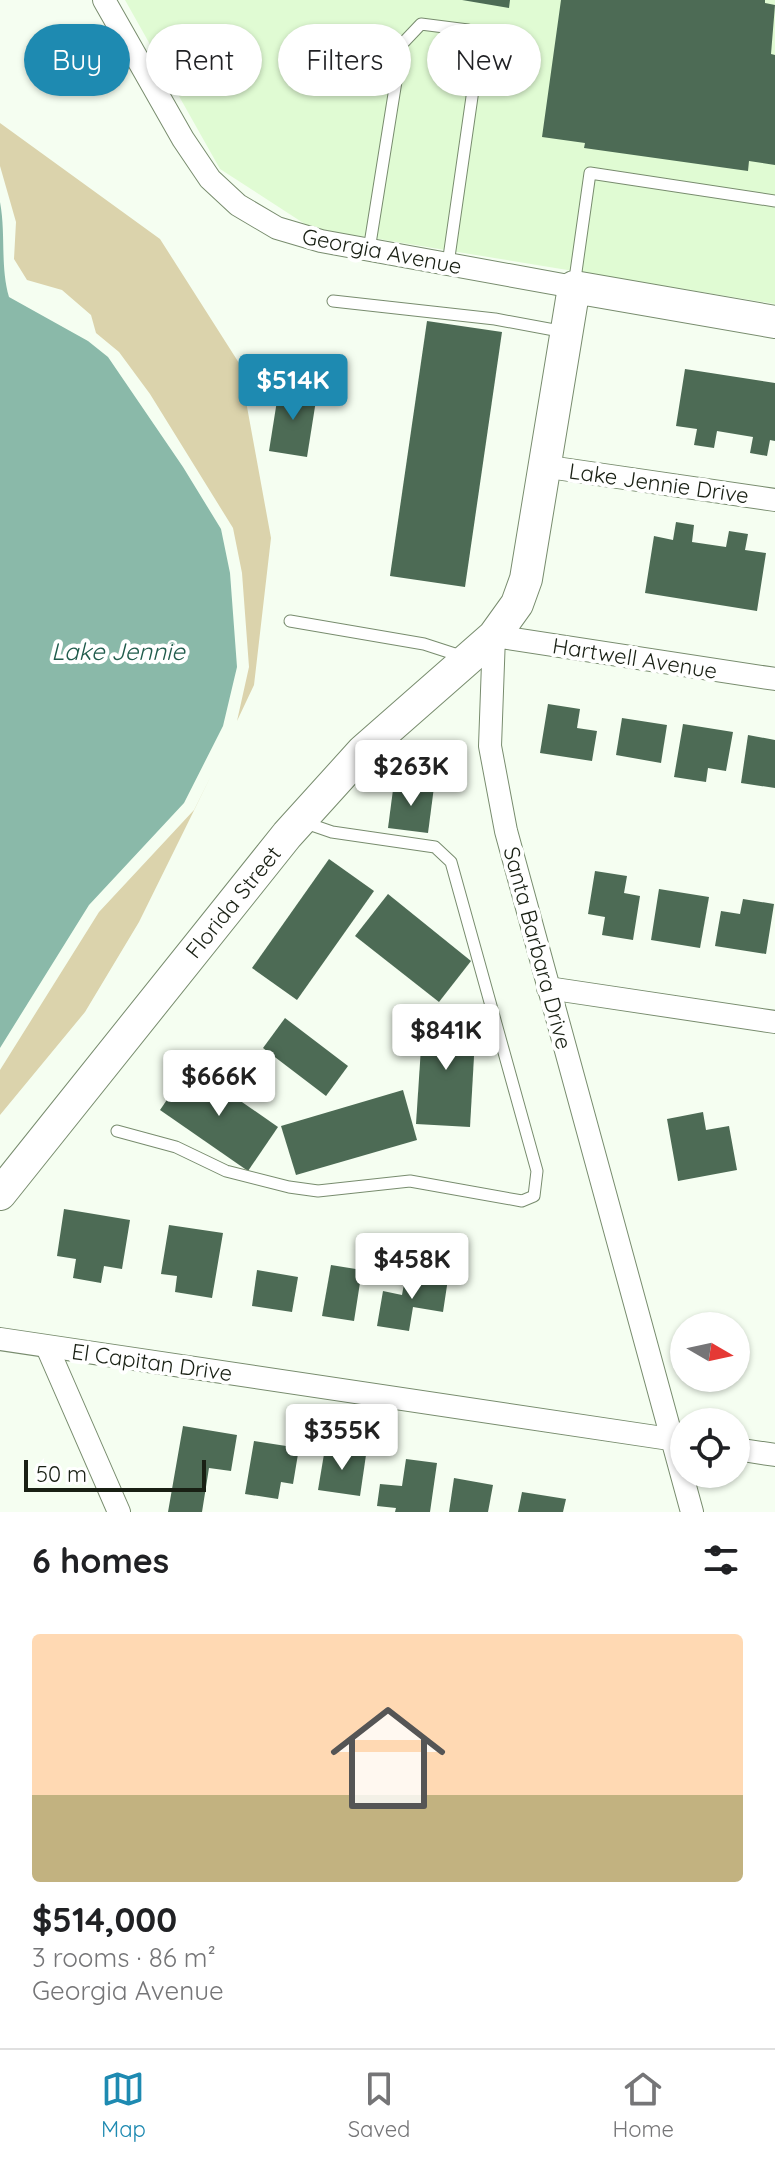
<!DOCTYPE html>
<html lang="en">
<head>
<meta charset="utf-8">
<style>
	body { margin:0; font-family:Quicksand,sans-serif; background:#f6f6f6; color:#202124; height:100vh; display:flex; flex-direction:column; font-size:30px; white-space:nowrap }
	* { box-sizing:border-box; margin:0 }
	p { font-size:26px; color:#757577 }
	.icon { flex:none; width:44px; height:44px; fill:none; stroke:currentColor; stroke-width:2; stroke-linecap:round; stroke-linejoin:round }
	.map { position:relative; height:1512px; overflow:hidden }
	.sheet { display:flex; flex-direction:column; background:#fff; flex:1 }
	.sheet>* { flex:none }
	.banner { position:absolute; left:24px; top:24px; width:728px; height:72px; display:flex; gap:16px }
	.needle { width:52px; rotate:99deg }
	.buttons { position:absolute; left:670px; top:1312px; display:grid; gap:16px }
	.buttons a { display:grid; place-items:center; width:80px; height:80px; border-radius:50%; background:#fff; box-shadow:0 2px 6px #0004; font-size:40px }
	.scale { position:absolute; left:24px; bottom:20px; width:182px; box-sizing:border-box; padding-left:8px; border:4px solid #192014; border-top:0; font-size:22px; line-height:28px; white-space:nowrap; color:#192014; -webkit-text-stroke:6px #fff; paint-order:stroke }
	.price { position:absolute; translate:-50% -68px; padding:0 18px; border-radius:8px; background:#fff; color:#222; font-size:26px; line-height:52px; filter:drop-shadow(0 2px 4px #0008) }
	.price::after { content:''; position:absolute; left:50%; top:48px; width:24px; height:18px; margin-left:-12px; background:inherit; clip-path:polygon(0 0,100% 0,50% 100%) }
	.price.current { background:#1e8ab1; color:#fff }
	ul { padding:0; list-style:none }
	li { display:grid; align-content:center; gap:16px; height:424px; padding:0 32px }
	li span { display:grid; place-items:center; height:248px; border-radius:8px; color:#555 }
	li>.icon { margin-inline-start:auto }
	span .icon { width:144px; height:144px; fill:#fffc; stroke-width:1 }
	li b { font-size:34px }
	h2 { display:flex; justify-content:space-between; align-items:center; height:96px; padding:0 32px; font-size:34px }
	.tag { padding:0 28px; border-radius:36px; background:#fff; box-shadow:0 2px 6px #0004; font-size:28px; line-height:72px }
	.tag.current { background:#1e8ab1; color:#fff }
	.tabs { display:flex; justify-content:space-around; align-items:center; height:112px; border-top:2px solid #e0e0e0; background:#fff; font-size:22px; color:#757577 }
	.tabs a { display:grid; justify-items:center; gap:4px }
	.tabs .current { color:#1e8ab1 }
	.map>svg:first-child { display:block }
	.built { fill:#e0fbd3 }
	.green { fill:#dbd3ac }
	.water { fill:#8ab9a9 }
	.building { fill:#4d6b55 }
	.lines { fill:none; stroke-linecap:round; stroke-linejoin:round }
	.lane-casing { stroke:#788c6e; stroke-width:13 }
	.street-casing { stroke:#788c6e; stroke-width:24 }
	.secondary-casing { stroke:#788c6e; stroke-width:34 }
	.lane { stroke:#fff; stroke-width:11 }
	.street { stroke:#fff; stroke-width:22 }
	.secondary { stroke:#fff; stroke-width:32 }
	.labels { text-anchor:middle; stroke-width:8; stroke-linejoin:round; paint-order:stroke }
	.street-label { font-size:22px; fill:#192014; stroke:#fff }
	.water-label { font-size:24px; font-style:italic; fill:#205c4c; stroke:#fff }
</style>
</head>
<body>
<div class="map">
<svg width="775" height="1512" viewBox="0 0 775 1512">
	<rect width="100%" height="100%" fill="#f5fef1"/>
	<polygon class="built" points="125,0 775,0 775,304 311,228 220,169"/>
	<g class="green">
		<polygon points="0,123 160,239 239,363 271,538 254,685 237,721 249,667 242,573 233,528 150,394 119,352 96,333 91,315 62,290 27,280 14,259 16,222 0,166"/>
		<polygon points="211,776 139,922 85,1012 0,1115 0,1070 99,912 194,810"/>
	</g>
	<path class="water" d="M 0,202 C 6,234 0,266 9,297 L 88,341 L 108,357 L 183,467 L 221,529 L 230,573 L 237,667 L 223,726 L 184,803 L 89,905 L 0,1048 Z"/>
	<g class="building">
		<polygon points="462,0 510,0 509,8"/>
		<polygon points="561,0 765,0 765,3 775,5 771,54 775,55 775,165 749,161 748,171 584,148 585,143 542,137"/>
		<polygon points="427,321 502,332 465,587 390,576"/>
		<polygon points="685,369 775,383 775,441 770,440 767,456 750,453 753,437 717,431 714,448 694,445 697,429 676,426"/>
		<polygon points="279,388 317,394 307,457 269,451"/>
		<polygon points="676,522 694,525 692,542 726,547 729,531 748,534 745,550 766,553 757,611 645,593 654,536 673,540"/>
		<polygon points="548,704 580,709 577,728 597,731 592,761 540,753"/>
		<polygon points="622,718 667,725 661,763 616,755"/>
		<polygon points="683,724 733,732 726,771 708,768 706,782 674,777"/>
		<polygon points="748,735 775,740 775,788 741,783"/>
		<polygon points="394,782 434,787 428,833 388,828"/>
		<polygon points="329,859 374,891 297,1000 252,968"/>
		<polygon points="595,871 627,876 624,893 640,896 633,940 602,935 605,917 588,914"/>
		<polygon points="659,889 709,897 700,948 651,940"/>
		<polygon points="388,894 471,961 439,1002 355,936"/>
		<polygon points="743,899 774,904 766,954 715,946 721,911 740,914"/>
		<polygon points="423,1017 476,1021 470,1127 416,1124"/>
		<polygon points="285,1018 348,1066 326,1096 263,1048"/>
		<polygon points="190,1066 278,1127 248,1171 160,1110"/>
		<polygon points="403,1090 417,1140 296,1175 281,1126"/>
		<polygon points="703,1112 706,1130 729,1126 737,1170 678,1181 667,1119"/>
		<polygon points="64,1209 130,1220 122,1269 104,1266 101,1283 73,1278 76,1259 57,1256"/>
		<polygon points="169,1225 223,1233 212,1298 175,1292 177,1276 161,1274"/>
		<polygon points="331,1265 362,1270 354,1321 322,1316"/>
		<polygon points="257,1270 298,1277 292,1312 252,1306"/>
		<polygon points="406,1273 448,1279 443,1312 413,1307 409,1331 377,1326 383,1291 402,1295"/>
		<polygon points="183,1426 237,1435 231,1471 209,1468 202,1512 168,1512"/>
		<polygon points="254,1441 299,1448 293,1484 281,1482 278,1499 245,1494"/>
		<polygon points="325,1448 366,1455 360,1496 318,1490"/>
		<polygon points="406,1459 437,1463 430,1512 395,1512 396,1508 377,1506 380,1484 402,1486"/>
		<polygon points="454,1478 493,1485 488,1512 449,1512"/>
		<polygon points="522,1492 566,1499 563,1512 518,1512"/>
	</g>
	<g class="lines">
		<defs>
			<g id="lane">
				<polyline points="369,250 402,44 421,24 468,30 478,55 448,264"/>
				<polyline points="574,286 590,173 775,201"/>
				<polyline points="333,301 495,319 565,332"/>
				<polyline points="290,621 424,644 464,657"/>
				<polyline points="117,1131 176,1147 226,1171 289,1187 318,1191 410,1181 522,1201 534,1196 537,1171 451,862 435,847 332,832 303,822"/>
			</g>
			<g id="street">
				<polyline points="104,0 183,139 210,179 238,205 277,228 321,241 574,287"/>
				<polyline points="542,466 775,500"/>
				<polyline points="548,988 775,1022"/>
				<polyline points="0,1339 683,1441"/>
				<polyline points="47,1347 119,1512"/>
				<polyline points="736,1449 775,1455"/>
				<polyline points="692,1512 506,831 490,746 494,636 775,679"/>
			</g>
			<polyline id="secondary" points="0,1194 287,835 363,751 494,636 517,604 526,579 574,287 775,322"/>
		</defs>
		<use href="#lane" class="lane-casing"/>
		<use href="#street" class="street-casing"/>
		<use href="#secondary" class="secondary-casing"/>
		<use href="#lane" class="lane"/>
		<use href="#street" class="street"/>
		<use href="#secondary" class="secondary"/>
	</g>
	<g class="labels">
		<g class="street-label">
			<text transform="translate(382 251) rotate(11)" y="8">Georgia Avenue</text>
			<text transform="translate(659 483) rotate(8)" y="8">Lake Jennie Drive</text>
			<text transform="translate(635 658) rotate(9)" y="8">Hartwell Avenue</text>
			<text transform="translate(233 902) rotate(-51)" y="8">Florida Street</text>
			<text transform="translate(538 948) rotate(75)" y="8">Santa Barbara Drive</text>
			<text transform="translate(152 1362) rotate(8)" y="8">El Capitan Drive</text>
		</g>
		<g class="water-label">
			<text x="118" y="660">Lake Jennie</text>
		</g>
	</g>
</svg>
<div class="buttons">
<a><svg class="needle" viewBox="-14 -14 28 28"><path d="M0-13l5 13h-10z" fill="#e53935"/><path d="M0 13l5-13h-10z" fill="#757577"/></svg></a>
<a><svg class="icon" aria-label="locate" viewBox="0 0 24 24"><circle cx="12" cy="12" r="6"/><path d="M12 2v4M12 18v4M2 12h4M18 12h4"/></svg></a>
</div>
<div class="scale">50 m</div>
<b class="price current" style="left:293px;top:422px">$514K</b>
<b class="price" style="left:411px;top:808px">$263K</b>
<b class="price" style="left:446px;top:1072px">$841K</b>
<b class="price" style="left:219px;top:1118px">$666K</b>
<b class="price" style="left:412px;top:1301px">$458K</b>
<b class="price" style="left:342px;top:1472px">$355K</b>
<div class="banner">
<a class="tag current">Buy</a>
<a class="tag">Rent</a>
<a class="tag">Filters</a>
<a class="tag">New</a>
</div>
</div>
<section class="sheet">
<h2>6 homes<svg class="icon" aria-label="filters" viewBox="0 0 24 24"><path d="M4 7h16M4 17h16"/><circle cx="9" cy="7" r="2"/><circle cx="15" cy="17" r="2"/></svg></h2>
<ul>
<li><span style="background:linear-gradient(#ffd9b3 65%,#c2b280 0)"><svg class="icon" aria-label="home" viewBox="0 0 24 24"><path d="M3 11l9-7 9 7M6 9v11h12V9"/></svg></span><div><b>$514,000</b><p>3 rooms · 86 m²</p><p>Georgia Avenue</p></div></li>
</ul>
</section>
<nav class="tabs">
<a class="current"><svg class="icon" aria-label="map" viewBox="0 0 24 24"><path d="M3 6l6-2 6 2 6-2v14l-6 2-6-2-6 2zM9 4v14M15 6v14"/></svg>Map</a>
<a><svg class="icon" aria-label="saved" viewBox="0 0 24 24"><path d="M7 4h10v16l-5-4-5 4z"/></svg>Saved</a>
<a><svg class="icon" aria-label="home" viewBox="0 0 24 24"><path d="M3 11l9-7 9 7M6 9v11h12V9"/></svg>Home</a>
</nav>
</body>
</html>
